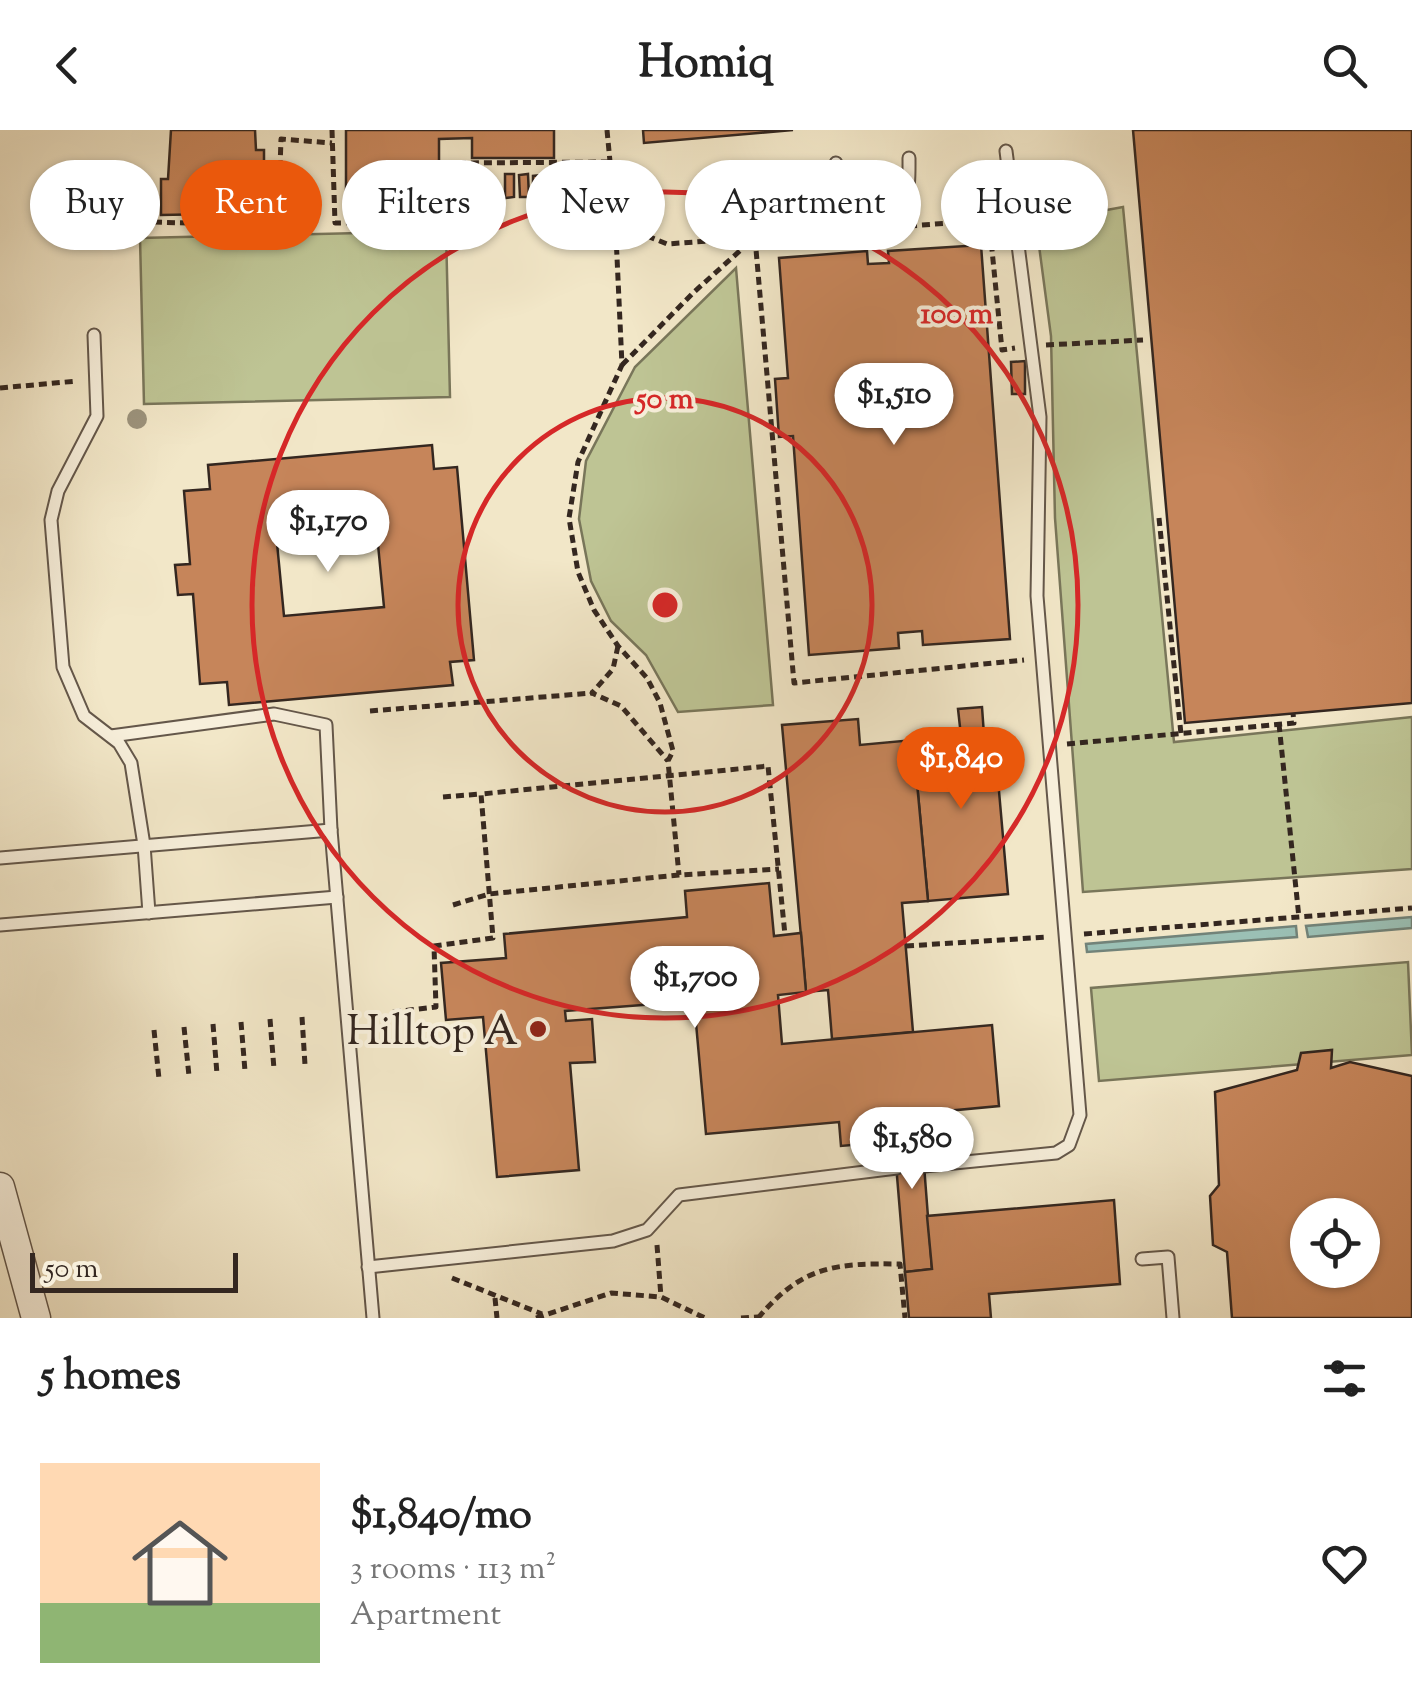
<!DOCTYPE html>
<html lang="en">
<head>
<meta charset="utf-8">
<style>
	body { margin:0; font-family:"Sorts Mill Goudy",serif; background:#f6f6f6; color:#222; height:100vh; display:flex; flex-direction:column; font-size:38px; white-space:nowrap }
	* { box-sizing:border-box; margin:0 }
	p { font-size:32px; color:#767676 }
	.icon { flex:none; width:55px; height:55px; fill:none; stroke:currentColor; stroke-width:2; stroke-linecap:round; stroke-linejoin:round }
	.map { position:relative; height:1188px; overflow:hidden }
	.details { display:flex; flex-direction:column; background:#fff; flex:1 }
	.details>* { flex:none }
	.hud { position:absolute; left:30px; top:30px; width:1352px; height:90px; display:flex; gap:20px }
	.tools { position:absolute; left:1290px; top:1068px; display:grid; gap:20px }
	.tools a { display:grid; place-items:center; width:90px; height:90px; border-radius:50%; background:#fff; box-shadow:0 2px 8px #0004; font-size:50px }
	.scale { position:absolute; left:30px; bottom:25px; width:208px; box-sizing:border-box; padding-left:10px; border:5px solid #342720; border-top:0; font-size:28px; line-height:35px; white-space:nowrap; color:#342720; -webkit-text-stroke:8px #f7efdb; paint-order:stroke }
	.price { position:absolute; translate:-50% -85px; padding:0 22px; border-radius:35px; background:#fff; color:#222; font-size:32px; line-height:65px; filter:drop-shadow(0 2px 5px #0008) }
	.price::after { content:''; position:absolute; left:50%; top:60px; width:30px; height:22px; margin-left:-15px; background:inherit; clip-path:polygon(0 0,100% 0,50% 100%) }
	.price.selected { background:#ea580c; color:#fff }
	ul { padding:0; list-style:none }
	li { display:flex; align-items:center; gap:30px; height:250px; padding:0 40px }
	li+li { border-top:2px solid #e0e0e0 }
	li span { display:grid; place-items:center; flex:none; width:280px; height:200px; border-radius:0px; color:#555 }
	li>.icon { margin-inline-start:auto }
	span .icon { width:120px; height:120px; fill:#fffc; stroke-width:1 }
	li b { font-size:42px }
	h2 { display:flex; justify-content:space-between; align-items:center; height:120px; padding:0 40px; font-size:42px }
	.tag { padding:0 35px; border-radius:45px; background:#fff; box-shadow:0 2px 8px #0004; font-size:35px; line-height:90px }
	.tag.selected { background:#ea580c; color:#fff }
	header { display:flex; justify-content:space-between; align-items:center; height:130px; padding:0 40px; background:#fff; font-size:45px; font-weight:700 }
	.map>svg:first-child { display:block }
	.green { fill:#bec494; stroke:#79765a; stroke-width:2.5 }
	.water { fill:#9bc0b5; stroke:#728379; stroke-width:2.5 }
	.building { fill:#c6855a; stroke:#342720; stroke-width:2.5; fill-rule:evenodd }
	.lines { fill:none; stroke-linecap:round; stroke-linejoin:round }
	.service-casing { stroke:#64574a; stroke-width:15 }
	.tertiary-casing { stroke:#64574a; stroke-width:31 }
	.path { stroke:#342720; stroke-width:5; stroke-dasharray:8 5; stroke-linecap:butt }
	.service { stroke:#f7efdb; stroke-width:11 }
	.tertiary { stroke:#f7efdb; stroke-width:28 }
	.tree { fill:#9c937c }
	.ring { fill:none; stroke:#d62828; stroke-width:5 }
	.poi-dot { fill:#8f2418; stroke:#f7efdb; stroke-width:4 }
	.labels { text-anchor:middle; stroke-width:8; stroke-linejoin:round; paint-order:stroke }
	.poi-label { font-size:42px; fill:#342720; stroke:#f7efdb; text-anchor:end }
	.centre { fill:#d62828; stroke:#f7efdb; stroke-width:5 }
	.ring-label { font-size:30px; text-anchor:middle; font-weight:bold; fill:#d62828; stroke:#f7efdb; stroke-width:8; stroke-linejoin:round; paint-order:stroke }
</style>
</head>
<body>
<header><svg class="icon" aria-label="back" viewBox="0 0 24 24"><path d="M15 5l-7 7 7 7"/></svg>Homiq<svg class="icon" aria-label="search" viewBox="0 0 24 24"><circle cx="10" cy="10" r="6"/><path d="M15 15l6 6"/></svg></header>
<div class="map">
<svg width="1412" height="1188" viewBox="0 0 1412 1188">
	<rect width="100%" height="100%" fill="#f2e7c8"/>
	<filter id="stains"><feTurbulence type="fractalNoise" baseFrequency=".002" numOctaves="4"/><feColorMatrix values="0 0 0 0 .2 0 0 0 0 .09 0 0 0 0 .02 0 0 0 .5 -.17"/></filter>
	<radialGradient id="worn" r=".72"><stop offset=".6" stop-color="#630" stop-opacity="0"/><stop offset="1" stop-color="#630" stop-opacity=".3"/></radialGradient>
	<g class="green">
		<polygon points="1123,77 1174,612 1412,587 1412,739 1083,762 1055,388 1051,206 1036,93"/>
		<polygon points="446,101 450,267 144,274 140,108"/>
		<polygon points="736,138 773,575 678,582 646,525 611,491 591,451 579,389 586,331 635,237"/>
		<polygon points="1408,832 1412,925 1099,951 1091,858"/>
	</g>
	<g class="water">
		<polygon points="1412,787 1412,798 1308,807 1306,796"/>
		<polygon points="1296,796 1297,807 1087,822 1086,814"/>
	</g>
	<g class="building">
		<polygon points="171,0 255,0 256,20 264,20 264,48 271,48 271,83 161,85 161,49 168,49"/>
		<polygon points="346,0 554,0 554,28 472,28 472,8 439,9 439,86 346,86"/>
		<polygon points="643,0 793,0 644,13"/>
		<polygon points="1133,0 1412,0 1412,573 1185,593"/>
		<polygon points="505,44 514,44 514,67 505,68"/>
		<polygon points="528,44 529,67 520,67 519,45"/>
		<polygon points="543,45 544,67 533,67 533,46"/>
		<rect x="479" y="80" width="21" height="14"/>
		<polygon points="981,115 1010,509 923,515 922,501 898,503 899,518 809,525 793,306 779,307 775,249 788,248 779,128 867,121 868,134 889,133 888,121"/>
		<polygon points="1025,231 1025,264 1012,264 1011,232"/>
		<path d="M 432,315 L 434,339 L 457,337 L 474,530 L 450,532 L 453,555 L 229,575 L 227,552 L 200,554 L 193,464 L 178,465 L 175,435 L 190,434 L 184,361 L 210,359 L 208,335 ZM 377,404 L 384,477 L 284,486 L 277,413 Z"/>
		<polygon points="982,577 984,605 994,604 1008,764 928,771 913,610 961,606 958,579"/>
		<polygon points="858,589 860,615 913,610 928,771 902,773 913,902 832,909 828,860 806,862 782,595"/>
		<polygon points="769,753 774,806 801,803 806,862 778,865 782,914 992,895 999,976 883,987 885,1012 841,1016 839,992 706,1004 694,871 565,881 566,891 592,889 595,932 570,933 579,1040 497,1047 483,887 446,890 441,833 506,828 504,804 687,787 685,761"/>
		<path d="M 1332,920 L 1331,938 L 1350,932 L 1412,946 L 1412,1188 L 1232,1188 L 1227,1122 L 1213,1115 L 1210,1066 L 1219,1055 L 1215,962 L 1297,940 L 1301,923 ZM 1308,1085 L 1362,1085 L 1362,1140 L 1308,1140 Z"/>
		<polygon points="920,983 932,1139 905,1142 892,986"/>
		<polygon points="1114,1070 1120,1154 989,1164 991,1188 909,1188 905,1142 932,1139 927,1086"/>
	</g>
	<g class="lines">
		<defs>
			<g id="service">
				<path d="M 836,33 C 837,43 837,55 840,64 C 849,91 887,101 902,75 C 910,61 909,44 909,28"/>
				<polyline points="94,205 97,286 58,361 51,390 63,537 84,586 119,613 131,633 144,715 149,783"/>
				<polyline points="111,606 274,584 326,595 331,700 373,1188"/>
				<polyline points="0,728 331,700"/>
				<polyline points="0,795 337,767"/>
				<polyline points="924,1036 1056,1023 1069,1015 1080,985 1037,466 1040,287 1006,21"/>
				<polyline points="1142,1129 1168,1127 1173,1188"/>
				<polyline points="368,1137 613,1111 647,1100 679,1065 897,1038"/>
			</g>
			<polyline id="tertiary" points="0,1057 36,1188"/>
		</defs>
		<use href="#service" class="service-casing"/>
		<use href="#tertiary" class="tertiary-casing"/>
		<g class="path">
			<polyline points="332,0 335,93 451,91 452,33 610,32"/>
			<polyline points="607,0 615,84 622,235 578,332 569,388 578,442 594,480 618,516 647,548 660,573 673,621 668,631 679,745"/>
			<polyline points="615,84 640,103 667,114 849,101"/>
			<polyline points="154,92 278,96 281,9 332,13"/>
			<polyline points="909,96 989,90 1002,220 1015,218"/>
			<polyline points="755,108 794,553 1024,530"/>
			<polyline points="1046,215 1143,210"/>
			<polyline points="622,235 694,162 753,109"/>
			<polyline points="0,258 77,251"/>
			<polyline points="1159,388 1181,604"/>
			<polyline points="618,516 613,539 592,563 621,576 668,631"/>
			<polyline points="370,581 592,563"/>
			<polyline points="1279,594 1299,788"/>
			<polyline points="1067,614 1294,593 1293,583"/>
			<polyline points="443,667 480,664"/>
			<polyline points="453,775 489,764 679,745 779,739"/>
			<polyline points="1084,804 1412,778"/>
			<polyline points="906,816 1048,807"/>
			<polyline points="393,882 436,877 434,816 493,808 481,664 768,636 785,805"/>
			<polyline points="302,887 305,935"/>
			<polyline points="270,889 274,939"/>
			<polyline points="241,892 245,941"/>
			<polyline points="213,894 217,944"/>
			<polyline points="184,897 189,946"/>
			<polyline points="154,900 159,949"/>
			<polyline points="657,1115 661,1167"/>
			<polyline points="452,1148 542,1184"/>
			<polyline points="495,1168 497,1188"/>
			<polyline points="536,1188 611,1163 661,1167 705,1188"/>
			<polyline points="741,1188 758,1187"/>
			<path d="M 758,1188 C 802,1136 835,1133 900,1134 L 905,1188"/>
		</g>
		<use href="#service" class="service"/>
		<use href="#tertiary" class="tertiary"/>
	</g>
	<circle class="tree" cx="137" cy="289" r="10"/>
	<g class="ring">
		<circle cx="665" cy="475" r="207"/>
		<circle cx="665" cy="475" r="413"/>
	</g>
	<circle class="poi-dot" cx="538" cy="899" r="10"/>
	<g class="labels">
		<g class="poi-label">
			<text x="518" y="914">Hilltop A</text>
		</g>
	</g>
	<circle cx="665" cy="475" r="15" class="centre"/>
	<g class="ring-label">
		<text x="957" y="193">100 m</text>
		<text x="665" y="278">50 m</text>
	</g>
	<rect width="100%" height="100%" filter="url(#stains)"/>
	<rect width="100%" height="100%" fill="url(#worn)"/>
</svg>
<div class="tools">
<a><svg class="icon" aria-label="locate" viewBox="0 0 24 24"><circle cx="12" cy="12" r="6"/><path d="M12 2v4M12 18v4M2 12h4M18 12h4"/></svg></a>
</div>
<div class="scale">50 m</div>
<b class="price" style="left:894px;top:318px">$1,510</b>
<b class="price" style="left:328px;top:445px">$1,170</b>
<b class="price selected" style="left:961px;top:682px">$1,840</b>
<b class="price" style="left:695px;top:901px">$1,700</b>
<b class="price" style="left:912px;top:1062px">$1,580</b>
<div class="hud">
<a class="tag">Buy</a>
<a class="tag selected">Rent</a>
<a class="tag">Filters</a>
<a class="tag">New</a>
<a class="tag">Apartment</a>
<a class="tag">House</a>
</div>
</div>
<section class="details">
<h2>5 homes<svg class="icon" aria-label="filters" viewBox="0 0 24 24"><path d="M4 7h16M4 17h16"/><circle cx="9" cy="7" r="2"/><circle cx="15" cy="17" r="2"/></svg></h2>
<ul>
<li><span style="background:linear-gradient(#ffd9b3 70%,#8fb573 0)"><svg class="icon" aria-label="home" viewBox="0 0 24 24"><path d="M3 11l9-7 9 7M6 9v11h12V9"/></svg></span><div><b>$1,840/mo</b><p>3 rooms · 113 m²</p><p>Apartment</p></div><svg class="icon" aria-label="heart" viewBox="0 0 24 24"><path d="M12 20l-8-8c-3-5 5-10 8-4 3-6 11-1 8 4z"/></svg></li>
</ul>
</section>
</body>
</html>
